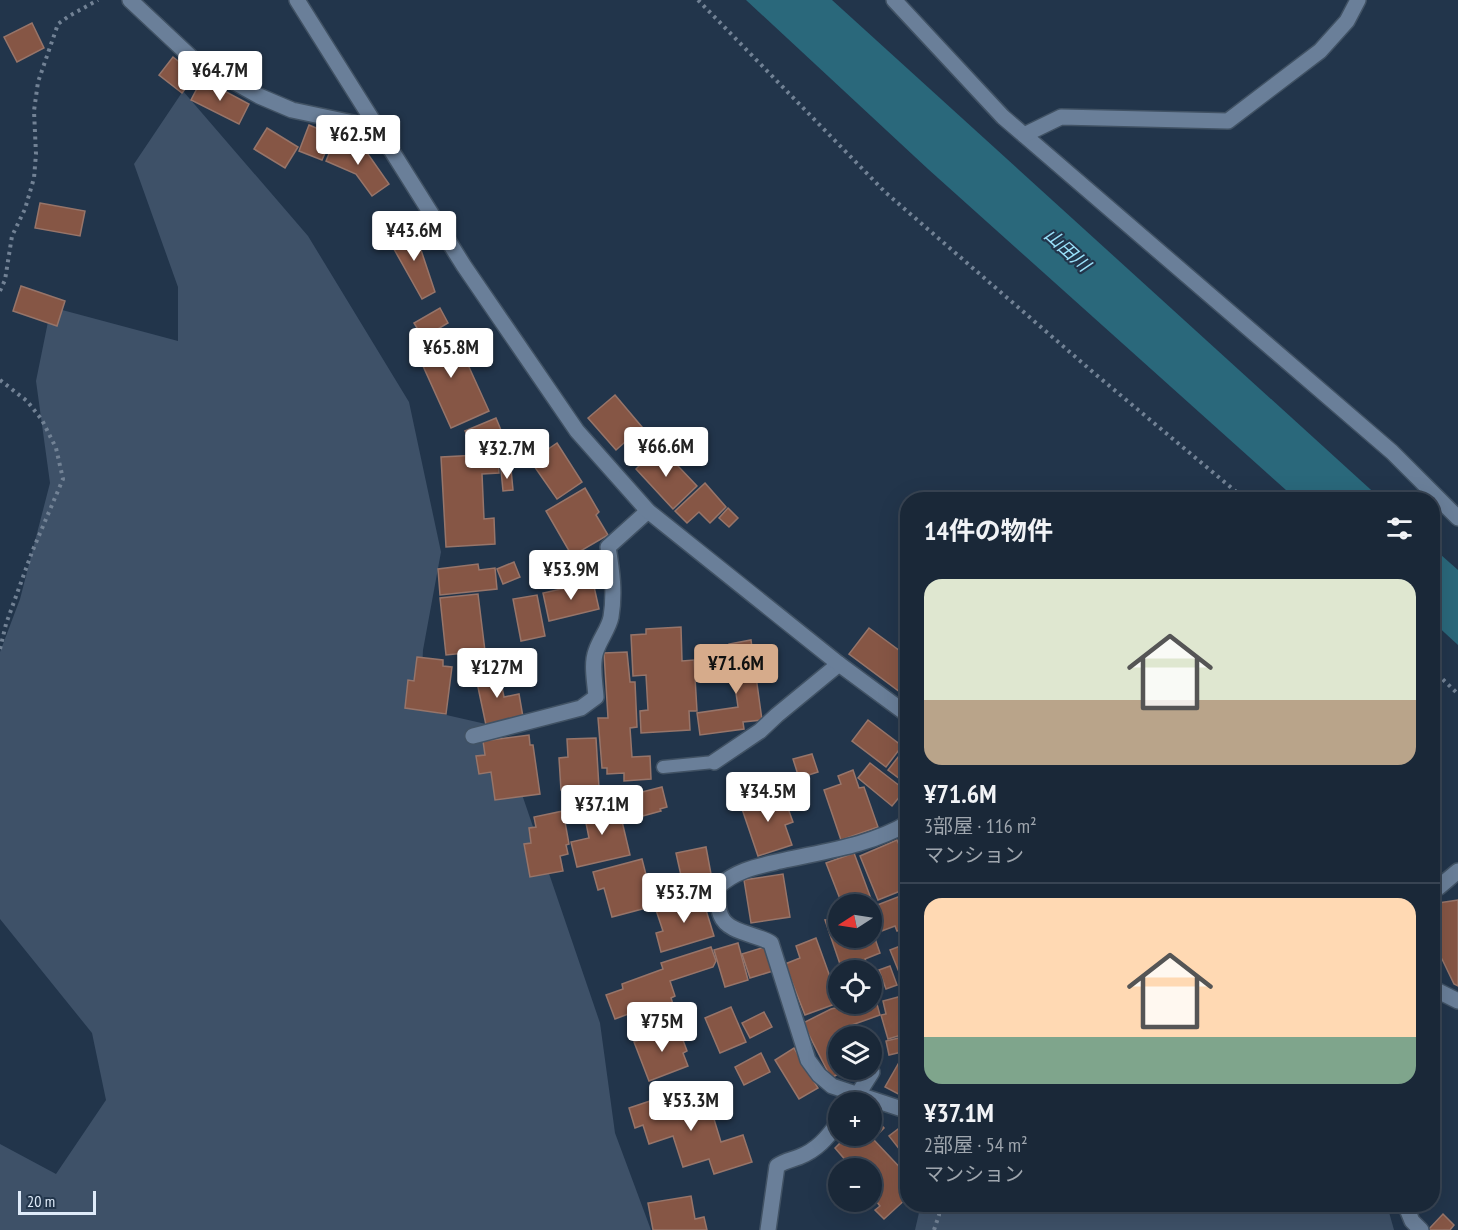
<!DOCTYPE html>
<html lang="ja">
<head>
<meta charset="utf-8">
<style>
	body { margin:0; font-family:"PT Sans Narrow","Noto Sans JP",sans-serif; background:#273443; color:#f1f3f6; height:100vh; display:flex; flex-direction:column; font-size:22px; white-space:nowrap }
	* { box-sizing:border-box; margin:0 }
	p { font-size:20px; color:#9fa6ae }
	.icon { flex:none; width:33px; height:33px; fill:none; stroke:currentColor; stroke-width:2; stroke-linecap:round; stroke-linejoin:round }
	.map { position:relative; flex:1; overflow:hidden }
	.panel { position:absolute; left:900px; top:492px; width:540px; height:720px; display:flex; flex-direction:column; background:#1a2838; border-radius:24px; box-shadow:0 6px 24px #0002,0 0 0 2px #384453 }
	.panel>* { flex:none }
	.needle { width:39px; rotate:258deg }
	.tools { position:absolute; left:828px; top:894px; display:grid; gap:12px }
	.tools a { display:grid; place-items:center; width:54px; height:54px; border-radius:50%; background:#1a2838; box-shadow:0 6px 24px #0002,0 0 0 2px #384453; font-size:30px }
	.scale { position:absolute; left:18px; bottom:15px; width:78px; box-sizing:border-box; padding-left:6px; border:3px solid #dfebf9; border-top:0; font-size:16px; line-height:21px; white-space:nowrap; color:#dfebf9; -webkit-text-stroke:4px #22354b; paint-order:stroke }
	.price { position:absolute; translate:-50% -51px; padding:0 14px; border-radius:6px; background:#fff; color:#222; font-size:20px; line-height:39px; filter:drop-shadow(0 2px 3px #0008) }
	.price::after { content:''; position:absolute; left:50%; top:36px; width:18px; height:14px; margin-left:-9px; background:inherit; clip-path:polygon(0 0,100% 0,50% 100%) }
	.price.current { background:#d6ab8b; color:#111 }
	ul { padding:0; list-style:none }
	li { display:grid; align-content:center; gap:12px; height:318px; padding:0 24px }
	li+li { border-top:2px solid #384453 }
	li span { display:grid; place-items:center; height:186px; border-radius:18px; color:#555 }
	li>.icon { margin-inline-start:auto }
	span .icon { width:108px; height:108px; fill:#fffc; stroke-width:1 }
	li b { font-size:26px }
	h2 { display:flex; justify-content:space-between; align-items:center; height:72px; padding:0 24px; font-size:26px }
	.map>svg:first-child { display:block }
	.green { fill:#3e5168 }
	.water { fill:#2a687b }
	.building { fill:#865645; stroke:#97756a; stroke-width:1.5 }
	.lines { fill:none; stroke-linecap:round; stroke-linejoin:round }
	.service-casing { stroke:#415264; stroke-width:15 }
	.minor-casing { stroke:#415264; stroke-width:18 }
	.tertiary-casing { stroke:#415264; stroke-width:18 }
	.path { stroke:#728295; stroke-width:4; stroke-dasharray:3 4.5; stroke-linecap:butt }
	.service { stroke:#6a7f99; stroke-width:12 }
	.minor { stroke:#6a7f99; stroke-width:15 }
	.tertiary { stroke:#6a7f99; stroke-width:15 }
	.labels { text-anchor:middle; stroke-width:4.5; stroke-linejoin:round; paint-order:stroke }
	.water-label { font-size:18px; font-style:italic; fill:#9ae2fb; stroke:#22354b }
</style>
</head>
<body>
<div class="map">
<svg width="1458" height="1230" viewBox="0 0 1458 1230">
	<rect width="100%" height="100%" fill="#22354b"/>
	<g class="green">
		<polygon points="183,91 308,236 409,402 441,552 423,650 420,709 499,727 600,1023 615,1133 651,1230 0,1230 0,1144 56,1174 106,1100 92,1033 0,919 0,652 20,599 50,483 36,381 51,307 178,341 178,287 134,164"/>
		<polygon points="921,1204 1387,1205 1394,1230 915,1230"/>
	</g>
	<g class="water">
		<polygon points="746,0 832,0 1381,499 1296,499 928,169"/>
		<polygon points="1432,547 1458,570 1458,645 1433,622"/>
	</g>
	<g class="building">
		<polygon points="32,23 44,48 17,62 4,37"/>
		<polygon points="173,57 196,75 182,93 159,75"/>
		<polygon points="202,79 249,104 239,124 191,100"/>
		<polygon points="309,125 333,135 322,160 299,151"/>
		<polygon points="267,128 298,147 285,168 254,149"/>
		<polygon points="335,139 368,154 389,184 372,196 356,174 326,161"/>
		<polygon points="40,203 85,211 80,236 35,228"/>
		<polygon points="412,229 414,229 435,292 422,299 390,242"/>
		<polygon points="21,286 65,301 57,326 13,311"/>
		<polygon points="440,308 448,323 423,338 414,323"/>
		<polygon points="447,330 455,347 459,345 489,411 451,428 414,346"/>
		<polygon points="615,395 642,427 616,450 588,418"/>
		<polygon points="496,418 503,435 473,448 465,431"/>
		<polygon points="557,443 582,482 557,499 534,466 544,459 541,454"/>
		<polygon points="659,446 697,486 673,509 636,469"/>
		<polygon points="498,454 499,473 482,474 484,519 494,518 495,544 446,547 441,457"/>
		<polygon points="511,469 513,490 503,491 501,470"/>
		<polygon points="705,483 726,507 710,523 699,512 687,523 675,511"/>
		<polygon points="585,488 599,512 596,515 608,535 572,556 546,511"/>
		<polygon points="728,508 738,518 729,527 719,518"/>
		<polygon points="514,562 520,577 503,584 497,569"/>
		<polygon points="478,564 479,570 495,568 497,589 440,595 438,569"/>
		<polygon points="593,582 599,609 549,621 543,593"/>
		<polygon points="478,594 485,651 446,655 440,598"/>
		<polygon points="537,595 545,636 521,641 513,599"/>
		<polygon points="681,627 682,661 694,660 697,711 689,711 690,730 641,733 640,711 648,710 646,675 633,676 631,635 646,634 646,629"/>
		<polygon points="869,628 908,657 908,698 849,654"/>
		<polygon points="751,640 762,720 743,722 744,729 700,735 697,713 738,707 729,644"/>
		<polygon points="498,650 502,664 479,670 476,655"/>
		<polygon points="627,652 630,682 635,682 637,727 630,728 632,757 650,756 651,779 624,781 624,773 607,774 607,768 602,768 598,718 608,718 604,653"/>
		<polygon points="417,657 443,660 443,666 452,667 446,714 405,708 408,680 414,681"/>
		<polygon points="498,668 504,697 519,694 523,717 486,725 475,673"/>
		<polygon points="868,720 902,746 886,767 852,741"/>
		<polygon points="529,735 530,745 533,745 540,794 495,800 491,772 479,774 476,756 485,755 483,741"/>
		<polygon points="596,738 599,788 561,790 559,758 568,757 567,739"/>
		<polygon points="906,747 908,748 908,785 888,770"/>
		<polygon points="812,754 818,772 799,778 793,759"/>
		<polygon points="870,763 905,790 892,806 858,778"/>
		<polygon points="853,770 859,788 864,787 878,827 841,840 824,790 841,784 838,776"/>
		<polygon points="662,787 667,807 660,809 661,811 639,817 634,794"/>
		<polygon points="775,791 779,802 785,800 793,822 785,825 792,845 758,856 740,803"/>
		<polygon points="617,800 630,855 577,867 571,842 589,838 583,808"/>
		<polygon points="563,811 569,844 566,845 568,854 560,856 563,871 530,877 524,844 531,843 529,828 536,827 534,817"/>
		<polygon points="908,832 908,851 900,836"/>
		<polygon points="897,840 907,863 903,865 908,876 908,888 878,900 860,856"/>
		<polygon points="706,847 711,874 682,880 676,853"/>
		<polygon points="854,853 873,904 872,905 842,904 826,863"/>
		<polygon points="642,859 654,906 612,917 604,888 598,890 593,872"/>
		<polygon points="783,874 790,917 751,923 744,880"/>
		<polygon points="908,893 908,927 897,931 895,926 879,932 872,910 872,907"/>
		<polygon points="702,897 714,936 661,952 656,933 663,931 656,910"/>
		<polygon points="1458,900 1458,986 1454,984 1442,959 1436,960 1432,953 1432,904"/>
		<polygon points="838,919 838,938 872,938 872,930 880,953 865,959 868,970 842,970 825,920"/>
		<polygon points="816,938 838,999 838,1003 805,1015 785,964 800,958 796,946"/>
		<polygon points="738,943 748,980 725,987 714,950"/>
		<polygon points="908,943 908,994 890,950"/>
		<polygon points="711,947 716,961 713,967 670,981 675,996 671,998 678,1020 639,1034 631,1013 615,1019 606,995 623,989 622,984 663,969 661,963"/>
		<polygon points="765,947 773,971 750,978 742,954"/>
		<polygon points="890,966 897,985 886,989 879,970"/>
		<polygon points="902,996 908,1015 908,1033 888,1039 881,1015 886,1014 883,1001"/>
		<polygon points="872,997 875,997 880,1015 849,1026 854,1036 838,1036 838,1070 846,1070 831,1078 803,1023 831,1009 851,1004 872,1004"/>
		<polygon points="731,1007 746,1042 720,1053 705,1018"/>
		<polygon points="764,1012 772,1027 750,1038 742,1023"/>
		<polygon points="674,1026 677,1033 680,1032 687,1051 683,1053 688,1066 649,1081 634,1042"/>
		<polygon points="903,1037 906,1051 889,1055 886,1041"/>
		<polygon points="794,1048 818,1088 799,1099 775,1060"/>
		<polygon points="761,1053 770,1072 744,1085 735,1067"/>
		<polygon points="901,1059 908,1063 908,1099 885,1087"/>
		<polygon points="703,1093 707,1106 710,1106 721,1142 743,1135 752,1162 714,1174 709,1159 683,1167 673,1136 649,1144 643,1125 635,1128 629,1108 662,1097 665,1105"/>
		<polygon points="872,1115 884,1128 873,1139 908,1176 908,1197 884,1219 875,1210 880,1206 872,1196 872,1168 846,1168 843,1165 847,1162 835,1148 843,1140 839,1136 872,1136"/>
		<polygon points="906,1123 908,1125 908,1160 889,1136"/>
		<polygon points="691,1196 695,1219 704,1217 707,1230 653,1230 648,1203"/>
		<polygon points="1443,1214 1454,1225 1450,1230 1428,1230"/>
	</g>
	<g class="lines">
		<defs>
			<polyline id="service" points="663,767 714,762"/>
			<g id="minor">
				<polyline points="130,0 193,59 259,96 292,110 377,128"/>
				<polyline points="894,0 1003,117 1392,452 1458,518"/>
				<polyline points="1024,135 1061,117 1228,121 1320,51 1347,21 1358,0"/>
				<path d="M 473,736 L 581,708 L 596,697 C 595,682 591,664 596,651 C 600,639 609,628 611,617 C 615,593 612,571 608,547 L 648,511"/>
				<polyline points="714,762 760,731 777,715 839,664"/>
				<path d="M 908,823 C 871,845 826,851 785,860 C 760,866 737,869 718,887 C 718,896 717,908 721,916 C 728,933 757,934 771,943 L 808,1060 L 819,1075 L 832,1086 L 908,1111"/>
				<polyline points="1432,889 1439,887 1458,871"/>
				<polyline points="853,1102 872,1072"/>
				<polyline points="1405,1204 1412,1221 1421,1230"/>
				<path d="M 768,1230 L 777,1166 C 784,1161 791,1160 799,1157 C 817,1150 827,1138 838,1123"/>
			</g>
			<g id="tertiary">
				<polyline points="297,0 464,266 577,431 648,511 839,664 908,715"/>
				<polyline points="1432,988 1458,1001"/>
			</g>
		</defs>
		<use href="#service" class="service-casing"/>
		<use href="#minor" class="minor-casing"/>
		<use href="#tertiary" class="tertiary-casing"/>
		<g class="path">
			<polyline points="698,0 885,192 1094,373 1246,500"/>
			<polyline points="0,291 5,280 12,236 25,209 34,178 36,154 34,111 38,82 58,24 69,16 98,0"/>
			<polyline points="0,380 27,401 42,420 56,448 63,479 32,552 6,624 0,649"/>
			<polyline points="1432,669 1458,694"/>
			<polyline points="934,1230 939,1215 939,1204"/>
		</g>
		<use href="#service" class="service"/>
		<use href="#minor" class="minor"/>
		<use href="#tertiary" class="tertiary"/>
	</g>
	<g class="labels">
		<g class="water-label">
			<text transform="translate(1067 250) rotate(42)" y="6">山田川</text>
		</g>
	</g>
</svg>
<div class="tools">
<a><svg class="needle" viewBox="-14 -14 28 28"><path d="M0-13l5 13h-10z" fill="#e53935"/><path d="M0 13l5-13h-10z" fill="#9fa6ae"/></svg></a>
<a><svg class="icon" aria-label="locate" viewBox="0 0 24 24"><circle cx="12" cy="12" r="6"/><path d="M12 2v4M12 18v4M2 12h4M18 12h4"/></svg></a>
<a><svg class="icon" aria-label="layers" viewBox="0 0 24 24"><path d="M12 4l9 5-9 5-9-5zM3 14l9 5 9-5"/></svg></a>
<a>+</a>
<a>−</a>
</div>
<div class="scale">20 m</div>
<b class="price" style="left:220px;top:102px">¥64.7M</b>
<b class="price" style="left:358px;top:166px">¥62.5M</b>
<b class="price" style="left:414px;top:262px">¥43.6M</b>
<b class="price" style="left:451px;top:379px">¥65.8M</b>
<b class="price" style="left:666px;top:478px">¥66.6M</b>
<b class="price" style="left:507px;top:480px">¥32.7M</b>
<b class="price" style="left:571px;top:601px">¥53.9M</b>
<b class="price current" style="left:736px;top:695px">¥71.6M</b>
<b class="price" style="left:497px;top:699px">¥127M</b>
<b class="price" style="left:768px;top:823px">¥34.5M</b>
<b class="price" style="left:602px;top:836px">¥37.1M</b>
<b class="price" style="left:684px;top:924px">¥53.7M</b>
<b class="price" style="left:662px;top:1053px">¥75M</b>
<b class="price" style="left:691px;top:1132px">¥53.3M</b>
<section class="panel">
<h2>14件の物件<svg class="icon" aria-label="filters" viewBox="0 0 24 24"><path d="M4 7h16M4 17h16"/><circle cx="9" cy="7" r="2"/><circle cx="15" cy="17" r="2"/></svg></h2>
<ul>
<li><span style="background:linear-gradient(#dfe7d0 65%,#b9a48a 0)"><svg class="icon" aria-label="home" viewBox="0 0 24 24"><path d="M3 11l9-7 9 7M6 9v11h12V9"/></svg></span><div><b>¥71.6M</b><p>3部屋 · 116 m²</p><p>マンション</p></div></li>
<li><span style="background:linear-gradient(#ffd9b3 75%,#7fa58c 0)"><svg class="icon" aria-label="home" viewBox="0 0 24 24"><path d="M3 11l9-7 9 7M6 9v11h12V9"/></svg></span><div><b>¥37.1M</b><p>2部屋 · 54 m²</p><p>マンション</p></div></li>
</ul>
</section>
</div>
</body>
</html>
